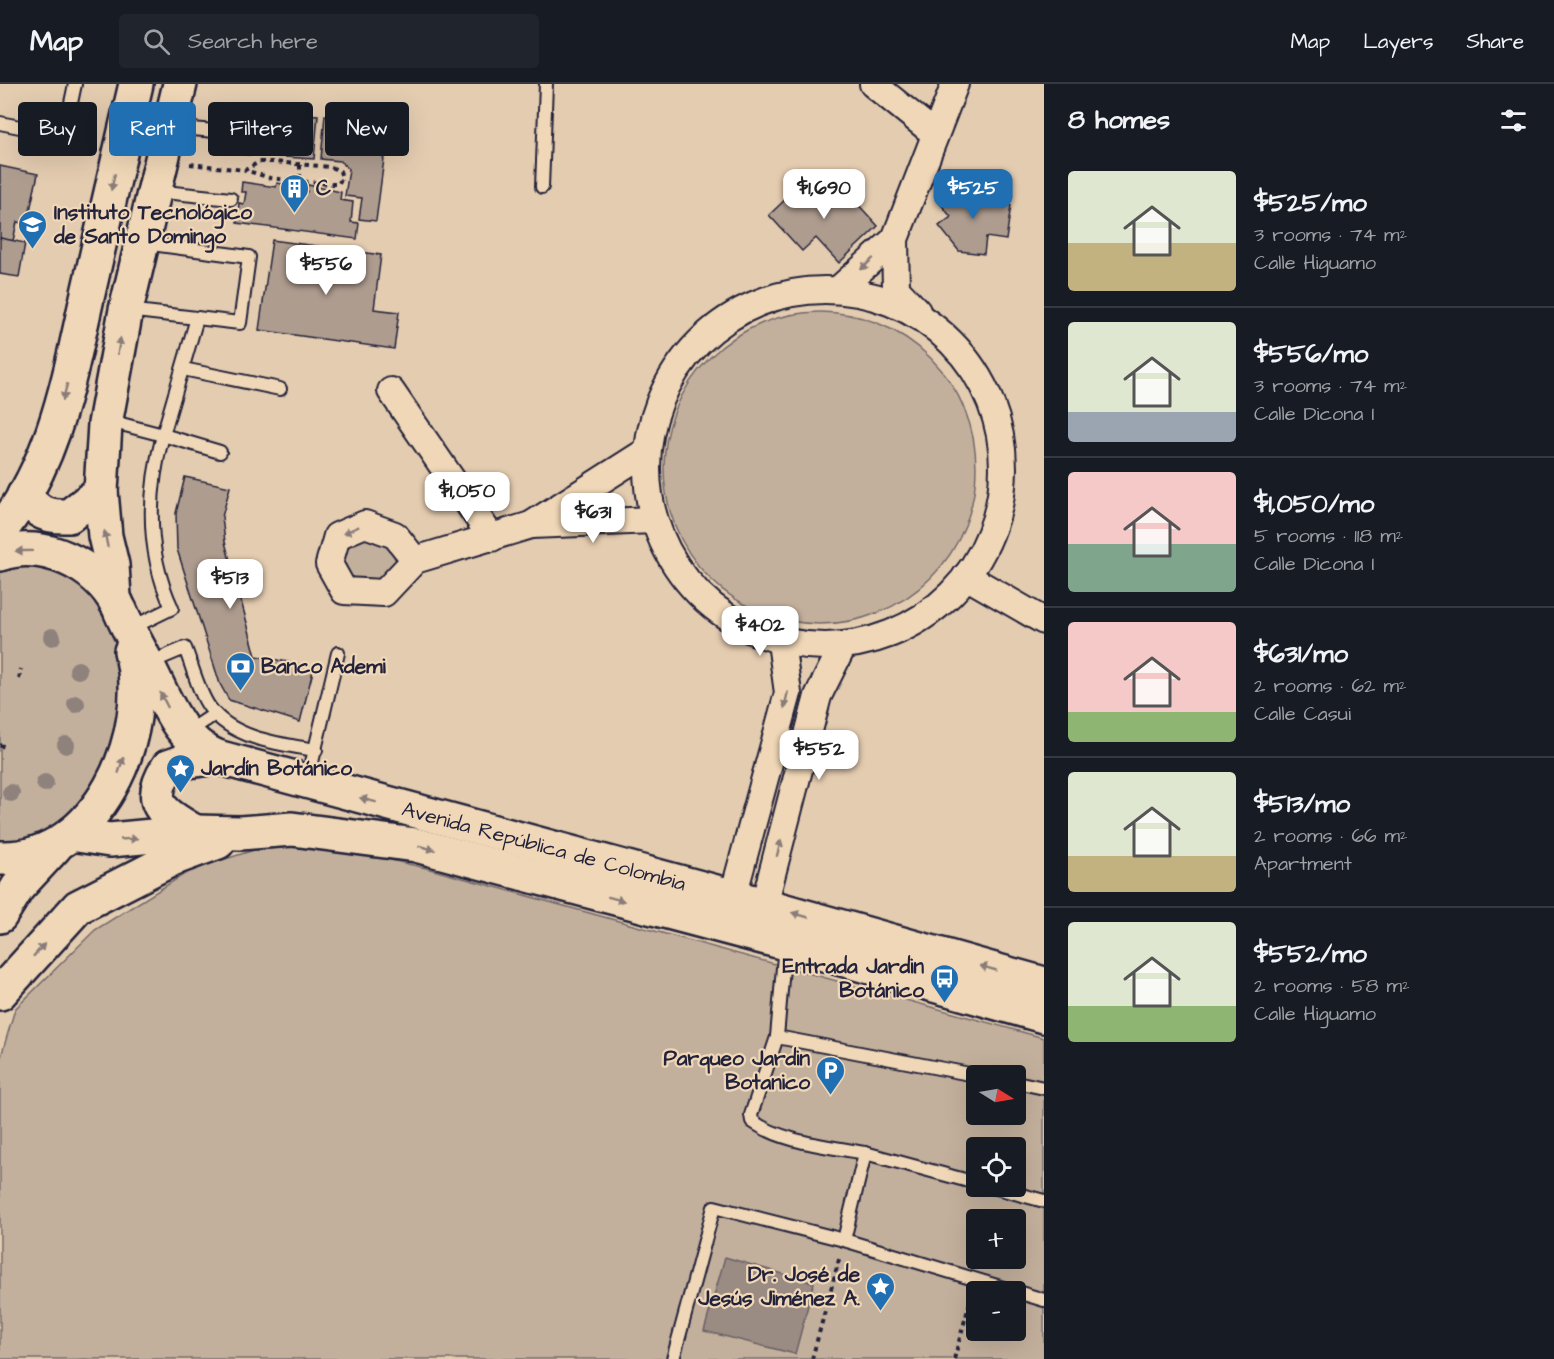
<!DOCTYPE html>
<html lang="en">
<head>
<meta charset="utf-8">
<style>
	body { margin:0; font-family:"Architects Daughter",sans-serif; background:#20242c; color:#f1f3f6; height:100vh; display:flex; flex-direction:column; font-size:22px; white-space:nowrap }
	* { box-sizing:border-box; margin:0 }
	p { font-size:20px; color:#9ea1a6 }
	.icon { flex:none; width:33px; height:33px; fill:none; stroke:currentColor; stroke-width:2; stroke-linecap:round; stroke-linejoin:round }
	.map { position:relative; flex:1; overflow:hidden }
	.sheet { display:flex; flex-direction:column; background:#171b24; width:510px }
	.sheet>* { flex:none }
	.top-card { position:absolute; left:18px; top:18px; width:570px; height:54px; display:flex; gap:12px }
	.needle { width:39px; rotate:101deg }
	.buttons { position:absolute; left:966px; top:981px; display:grid; gap:12px }
	.buttons a { display:grid; place-items:center; width:60px; height:60px; border-radius:6px; background:#171b24; box-shadow:0 6px 24px #0002; font-size:30px }
	.price { position:absolute; translate:-50% -51px; padding:0 14px; border-radius:12px; background:#fff; color:#222; font-size:20px; line-height:39px; filter:drop-shadow(0 2px 3px #0008) }
	.price::after { content:''; position:absolute; left:50%; top:36px; width:18px; height:14px; margin-left:-9px; background:inherit; clip-path:polygon(0 0,100% 0,50% 100%) }
	.price.on { background:#1f6fb2; color:#fff }
	ul { padding:0; list-style:none }
	li { display:flex; align-items:center; gap:18px; height:150px; padding:0 24px }
	li+li { border-top:2px solid #363941 }
	li span { display:grid; place-items:center; flex:none; width:168px; height:120px; border-radius:6px; color:#555 }
	li>.icon { margin-inline-start:auto }
	span .icon { width:72px; height:72px; fill:#fffc; stroke-width:1 }
	li b { font-size:26px }
	h2 { display:flex; justify-content:space-between; align-items:center; height:72px; padding:0 24px; font-size:26px }
	.chip { padding:0 21px; border-radius:6px; background:#171b24; box-shadow:0 6px 24px #0002; font-size:21px; line-height:54px }
	.chip.on { background:#1f6fb2; color:#fff }
	header { display:flex; align-items:center; gap:36px; box-sizing:border-box; height:84px; padding:0 30px; background:#171b24; border-bottom:2px solid #363941 }
	header strong { font-size:28px }
	nav { display:flex; gap:33px; margin-inline-start:auto; font-size:21px }
	.search { width:420px; height:54px; background:#20242c; display:flex; align-items:center; gap:15px; box-sizing:border-box; padding:0 21px; border-radius:6px; color:#9ea1a6; font-size:22px }
	main { display:flex; flex:1; min-height:0 }
	.map>svg:first-child { display:block }
	.green { fill:#c3b09c; stroke:#72696c; stroke-width:1.5; fill-rule:evenodd }
	.water { fill:#9a8b83; stroke:#6a6166; stroke-width:1.5 }
	.building { fill:#ae9c8f; stroke:#22223b; stroke-width:1.5 }
	.lines { fill:none; stroke-linecap:round; stroke-linejoin:round }
	.service-casing { stroke:#22223b; stroke-width:16 }
	.minor-casing { stroke:#22223b; stroke-width:30 }
	.primary-casing { stroke:#22223b; stroke-width:38 }
	.path { stroke:#22223b; stroke-width:4; stroke-dasharray:4.5 4.5; stroke-linecap:butt }
	.service { stroke:#f0d7b7; stroke-width:12 }
	.minor { stroke:#f0d7b7; stroke-width:26 }
	.primary { stroke:#f0d7b7; stroke-width:33 }
	.tree { fill:#8f827d }
	.oneway { fill:#897c79 }
	.labels { text-anchor:middle; stroke-width:4.5; stroke-linejoin:round; paint-order:stroke }
	.poi-label { font-size:21px; font-weight:bold; fill:#22223b; stroke:#f0d7b7; text-anchor:start }
	.street-label { font-size:21px; fill:#22223b; stroke:#f0d7b7 }
</style>
</head>
<body>
<header>
<strong>Map</strong>
<div class="search"><svg class="icon" aria-label="search" viewBox="0 0 24 24"><circle cx="10" cy="10" r="6"/><path d="M15 15l6 6"/></svg>Search here</div>
<nav><a>Map</a><a>Layers</a><a>Share</a></nav>
</header>
<main>
<div class="map">
<svg width="1044" height="1275" viewBox="0 0 1044 1275">
	<rect width="100%" height="100%" fill="#e4ccb0"/>
	<filter id="ink" filterUnits="userSpaceOnUse"><feTurbulence type="fractalNoise" baseFrequency=".0167" numOctaves="2"/><feDisplacementMap in="SourceGraphic" scale="12" xChannelSelector="R" yChannelSelector="G"/><feConvolveMatrix kernelMatrix="1 2 1 2 8 2 1 2 1" color-interpolation-filters="sRGB"/></filter>
	<g filter="url(#ink)">
		<g class="green">
			<circle cx="820" cy="384" r="156"/>
			<polygon points="362,449 389,457 398,484 377,501 349,495 343,468"/>
			<polygon points="34,477 62,488 88,508 116,552 122,579 118,652 84,719 44,752 0,764 0,482"/>
			<path d="M 319,760 L 426,784 L 1044,954 L 1044,1275 L 0,1275 L 0,976 L 15,925 L 95,846 L 191,786 L 254,766 ZM 976,992 L 1016,992 L 1016,1030 L 976,1030 ZM 976,1064 L 1016,1064 L 1016,1102 L 976,1102 ZM 976,1136 L 1016,1136 L 1016,1174 L 976,1174 ZM 976,1208 L 1016,1208 L 1016,1246 L 976,1246 Z"/>
		</g>
		<polygon class="water" points="725,1173 814,1199 795,1270 704,1247"/>
		<g class="building">
			<polygon points="244,26 318,31 314,75 240,70"/>
			<polygon points="325,31 357,34 384,75 376,137 359,135 362,114 345,112 349,85 340,77 321,75"/>
			<polygon points="0,82 38,90 27,140 17,138 13,157 0,154"/>
			<polygon points="808,94 827,115 841,102 878,142 839,179 816,154 802,167 769,131"/>
			<polygon points="242,98 276,103 277,99 295,102 294,106 307,108 308,101 341,108 340,116 353,118 351,138 359,139 357,155 237,139 239,119 244,120 246,108 241,108"/>
			<polygon points="956,98 969,115 1011,121 1006,156 986,153 984,170 959,167 939,142 951,133 936,114"/>
			<polygon points="0,154 25,159 19,193 0,190"/>
			<polygon points="272,156 381,171 374,225 399,228 394,265 259,246"/>
			<polygon points="185,393 230,403 222,433 225,458 256,572 314,583 300,638 229,616 220,600 177,465 176,429"/>
		</g>
		<g class="lines">
			<defs>
				<g id="service">
					<polyline points="0,39 64,52 75,0"/>
					<polyline points="171,43 236,49"/>
					<polyline points="542,103 546,0"/>
					<polyline points="155,107 231,115"/>
					<polyline points="127,226 240,239 249,173 144,159"/>
					<polyline points="183,285 280,305"/>
					<polyline points="106,336 163,351 197,234"/>
					<path d="M 129,545 L 172,524 C 146,468 147,410 163,351 L 220,368"/>
					<path d="M 147,580 L 185,564 C 192,581 199,610 210,624 C 233,655 280,660 316,666"/>
					<polyline points="186,649 215,630"/>
					<polyline points="308,695 338,569"/>
					<path d="M 785,860 L 777,953 L 751,1031 L 752,1037 C 783,1059 828,1062 865,1069 L 844,1156"/>
					<polyline points="777,953 980,992"/>
					<polyline points="1016,998 1044,1004"/>
					<polyline points="865,1069 976,1099"/>
					<polyline points="989,1102 1044,1117"/>
					<polyline points="673,1275 714,1123 844,1156 1044,1216"/>
				</g>
				<g id="minor">
					<polyline points="873,0 935,50"/>
					<polyline points="839,205 895,155"/>
					<circle cx="825" cy="384" r="178"/>
					<polyline points="917,227 896,205 895,155 955,0"/>
					<polyline points="391,307 492,454"/>
					<polyline points="531,441 654,436"/>
					<polyline points="415,476 395,451 365,440 337,452 329,480 344,507 384,509 415,476 531,441 647,367"/>
					<polyline points="966,492 1044,537"/>
					<polyline points="733,812 788,609 781,558"/>
					<polyline points="764,821 818,612 843,562"/>
				</g>
				<g id="primary">
					<path d="M 24,411 C 38,429 46,433 69,432 L 101,407"/>
					<path d="M 0,447 C 56,379 70,288 89,205 C 105,136 120,68 136,0"/>
					<path d="M 0,470 C 43,455 97,481 117,520"/>
					<polyline points="114,513 112,481 105,452 101,407 105,340 126,226 180,0"/>
					<path d="M 120,526 C 128,545 138,562 147,580 C 166,616 177,655 217,673 L 764,821 L 1044,900"/>
					<path d="M 195,748 C 164,730 144,720 168,683 L 182,678 L 217,673"/>
					<polyline points="71,750 110,756 195,748 240,749 292,745 416,761 785,859 1044,932"/>
					<path d="M 0,774 C 97,778 154,649 131,567"/>
					<polyline points="0,832 18,803 55,763"/>
					<polyline points="0,909 78,823 172,775 218,758"/>
				</g>
			</defs>
			<use href="#service" class="service-casing"/>
			<use href="#minor" class="minor-casing"/>
			<use href="#primary" class="primary-casing"/>
			<g class="path">
				<polyline points="190,80 245,86 259,78 274,78 331,83 340,87 342,94 338,100 329,100 270,94 245,86"/>
				<polyline points="300,81 300,107"/>
				<polyline points="19,595 21,585"/>
				<polyline points="1,664 3,656"/>
				<polyline points="812,1275 840,1172"/>
				<polyline points="954,1275 972,1211"/>
			</g>
			<use href="#service" class="service"/>
			<use href="#minor" class="minor"/>
			<use href="#primary" class="primary"/>
		</g>
		<g class="tree">
			<circle cx="52" cy="553" r="9"/>
			<circle cx="78" cy="586" r="9"/>
			<circle cx="76" cy="620" r="9"/>
			<circle cx="66" cy="661" r="9"/>
			<circle cx="45" cy="699" r="9"/>
			<circle cx="11" cy="709" r="9"/>
		</g>
		<defs><path id="oneway-solid" d="M-6-.8H1V-3.2L6.5 0L1 3.2V.8H-6Z" transform="scale(1.5)"/></defs>
		<g class="oneway">
			<use href="#oneway-solid" transform="translate(113 98) rotate(103)"/>
			<use href="#oneway-solid" transform="translate(867 180) rotate(138)"/>
			<use href="#oneway-solid" transform="translate(119 262) rotate(-80)"/>
			<use href="#oneway-solid" transform="translate(65 308) rotate(105)"/>
			<use href="#oneway-solid" transform="translate(351 446) rotate(156)"/>
			<use href="#oneway-solid" transform="translate(106 455) rotate(-101)"/>
			<use href="#oneway-solid" transform="translate(24 467) rotate(179)"/>
			<use href="#oneway-solid" transform="translate(164 616) rotate(-117)"/>
			<use href="#oneway-solid" transform="translate(786 616) rotate(102)"/>
			<use href="#oneway-solid" transform="translate(121 681) rotate(-73)"/>
			<use href="#oneway-solid" transform="translate(368 716) rotate(-165)"/>
			<use href="#oneway-solid" transform="translate(129 755) rotate(-3)"/>
			<use href="#oneway-solid" transform="translate(427 764) rotate(15)"/>
			<use href="#oneway-solid" transform="translate(779 764) rotate(-75)"/>
			<use href="#oneway-solid" transform="translate(616 815) rotate(15)"/>
			<use href="#oneway-solid" transform="translate(800 831) rotate(-164)"/>
			<use href="#oneway-solid" transform="translate(39 866) rotate(-48)"/>
			<use href="#oneway-solid" transform="translate(988 884) rotate(-164)"/>
		</g>
	</g>
	<defs>
		<symbol id="building-pin" viewBox="-11 -11 22 30"><path d="M0 17L-7.5 6A9.5 9.5 0 1 1 7.5 6Z" fill="#1f6fb2" stroke="#f0d7b7"/><path d="M-4-6H4V6H1V3H-1V6H-4ZM-2.5-4.3h1.7v1.8h-1.7ZM.8-4.3h1.7v1.8H.8ZM-2.5-1h1.7V.8h-1.7ZM.8-1h1.7V.8H.8Z" fill="#fff"/></symbol>
		<symbol id="university-pin" viewBox="-11 -11 22 30"><path d="M0 17L-7.5 6A9.5 9.5 0 1 1 7.5 6Z" fill="#1f6fb2" stroke="#f0d7b7"/><path d="M0-5L7-2L0 1L-7-2ZM-4 1L0 2.5L4 1V4Q0 6-4 4Z" fill="#fff"/></symbol>
		<symbol id="bank-pin" viewBox="-11 -11 22 30"><path d="M0 17L-7.5 6A9.5 9.5 0 1 1 7.5 6Z" fill="#1f6fb2" stroke="#f0d7b7"/><path d="M-6-4H6V4H-6ZM0-2.3a2.3 2.3 0 1 0 0 4.6a2.3 2.3 0 1 0 0-4.6Z" fill="#fff"/></symbol>
		<symbol id="sight-pin" viewBox="-11 -11 22 30"><path d="M0 17L-7.5 6A9.5 9.5 0 1 1 7.5 6Z" fill="#1f6fb2" stroke="#f0d7b7"/><path d="M0-6L1.8-2.2L6-1.7L2.9 1.2L3.7 5.4L0 3.3L-3.7 5.4L-2.9 1.2L-6-1.7L-1.8-2.2Z" fill="#fff"/></symbol>
		<symbol id="bus-pin" viewBox="-11 -11 22 30"><path d="M0 17L-7.5 6A9.5 9.5 0 1 1 7.5 6Z" fill="#1f6fb2" stroke="#f0d7b7"/><path d="M-5-6H5V4H4V6H2V4H-2V6H-4V4H-5ZM-3.5-4V0h7V-4ZM-3.5 1.2v1.5H-2V1.2ZM2 1.2v1.5H3.5V1.2Z" fill="#fff"/></symbol>
		<symbol id="parking-pin" viewBox="-11 -11 22 30"><path d="M0 17L-7.5 6A9.5 9.5 0 1 1 7.5 6Z" fill="#1f6fb2" stroke="#f0d7b7"/><path d="M-3.5-5.5H1a3.5 3.5 0 0 1 0 7H-1V5.5H-3.5ZM-1-3.4V-.6H.8a1.4 1.4 0 0 0 0-2.8Z" fill="#fff"/></symbol>
	</defs>
	<g fill-rule="evenodd">
		<use href="#building-pin" x="278" y="88" width="33" height="45"/>
		<use href="#university-pin" x="16" y="124" width="33" height="45"/>
		<use href="#bank-pin" x="224" y="566" width="33" height="45"/>
		<use href="#sight-pin" x="164" y="668" width="33" height="45"/>
		<use href="#bus-pin" x="928" y="878" width="33" height="45"/>
		<use href="#parking-pin" x="814" y="970" width="33" height="45"/>
		<use href="#sight-pin" x="864" y="1186" width="33" height="45"/>
	</g>
	<g class="labels">
		<g class="poi-label">
			<text x="316" y="111">C</text>
			<text x="54" y="135">Instituto Tecnológico<tspan x="54" dy="24">de Santo Domingo</tspan></text>
			<text x="261" y="589">Banco Ademi</text>
			<text x="201" y="691">Jardín Botánico</text>
			<text x="924" y="889" text-anchor="end">Entrada Jardin<tspan x="924" dy="24">Botánico</tspan></text>
			<text x="810" y="981" text-anchor="end">Parqueo Jardin<tspan x="810" dy="24">Botanico</tspan></text>
			<text x="860" y="1197" text-anchor="end">Dr. José de<tspan x="860" dy="24">Jesús Jiménez A.</tspan></text>
		</g>
		<g class="street-label">
			<text transform="translate(544 762) rotate(15)" y="7">Avenida República de Colombia</text>
		</g>
	</g>
</svg>
<div class="buttons">
<a><svg class="needle" viewBox="-14 -14 28 28"><path d="M0-13l5 13h-10z" fill="#e53935"/><path d="M0 13l5-13h-10z" fill="#9ea1a6"/></svg></a>
<a><svg class="icon" aria-label="locate" viewBox="0 0 24 24"><circle cx="12" cy="12" r="6"/><path d="M12 2v4M12 18v4M2 12h4M18 12h4"/></svg></a>
<a>+</a>
<a>−</a>
</div>
<b class="price" style="left:824px;top:136px">$1,690</b>
<b class="price on" style="left:973px;top:136px">$525</b>
<b class="price" style="left:326px;top:212px">$556</b>
<b class="price" style="left:467px;top:439px">$1,050</b>
<b class="price" style="left:593px;top:460px">$631</b>
<b class="price" style="left:230px;top:526px">$513</b>
<b class="price" style="left:760px;top:573px">$402</b>
<b class="price" style="left:819px;top:697px">$552</b>
<div class="top-card">
<a class="chip">Buy</a>
<a class="chip on">Rent</a>
<a class="chip">Filters</a>
<a class="chip">New</a>
</div>
</div>
<section class="sheet">
<h2>8 homes<svg class="icon" aria-label="filters" viewBox="0 0 24 24"><path d="M4 7h16M4 17h16"/><circle cx="9" cy="7" r="2"/><circle cx="15" cy="17" r="2"/></svg></h2>
<ul>
<li><span style="background:linear-gradient(#dfe7d0 60%,#c2b280 0)"><svg class="icon" aria-label="home" viewBox="0 0 24 24"><path d="M3 11l9-7 9 7M6 9v11h12V9"/></svg></span><div><b>$525/mo</b><p>3 rooms · 74 m²</p><p>Calle Higuamo</p></div></li>
<li><span style="background:linear-gradient(#dfe7d0 75%,#9aa5b1 0)"><svg class="icon" aria-label="home" viewBox="0 0 24 24"><path d="M3 11l9-7 9 7M6 9v11h12V9"/></svg></span><div><b>$556/mo</b><p>3 rooms · 74 m²</p><p>Calle Dicona I</p></div></li>
<li><span style="background:linear-gradient(#f6c9c9 60%,#7fa58c 0)"><svg class="icon" aria-label="home" viewBox="0 0 24 24"><path d="M3 11l9-7 9 7M6 9v11h12V9"/></svg></span><div><b>$1,050/mo</b><p>5 rooms · 118 m²</p><p>Calle Dicona I</p></div></li>
<li><span style="background:linear-gradient(#f6c9c9 75%,#8fb573 0)"><svg class="icon" aria-label="home" viewBox="0 0 24 24"><path d="M3 11l9-7 9 7M6 9v11h12V9"/></svg></span><div><b>$631/mo</b><p>2 rooms · 62 m²</p><p>Calle Casui</p></div></li>
<li><span style="background:linear-gradient(#dfe7d0 70%,#c2b280 0)"><svg class="icon" aria-label="home" viewBox="0 0 24 24"><path d="M3 11l9-7 9 7M6 9v11h12V9"/></svg></span><div><b>$513/mo</b><p>2 rooms · 66 m²</p><p>Apartment</p></div></li>
<li><span style="background:linear-gradient(#dfe7d0 70%,#8fb573 0)"><svg class="icon" aria-label="home" viewBox="0 0 24 24"><path d="M3 11l9-7 9 7M6 9v11h12V9"/></svg></span><div><b>$552/mo</b><p>2 rooms · 58 m²</p><p>Calle Higuamo</p></div></li>
</ul>
</section>
</main>
</body>
</html>
